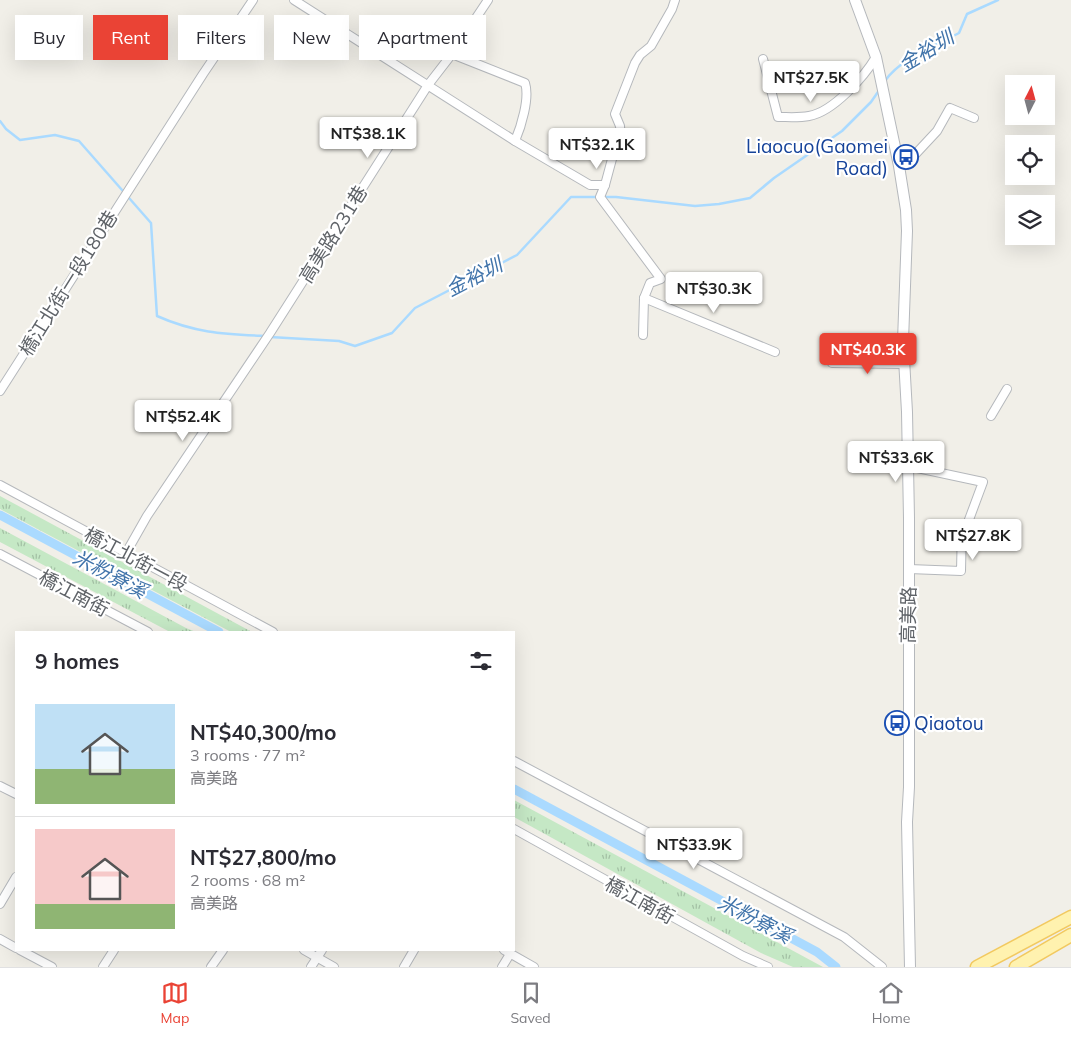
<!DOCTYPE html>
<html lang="en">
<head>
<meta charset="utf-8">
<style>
	body { margin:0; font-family:Mulish,"Noto Sans TC",sans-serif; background:#f7f7f7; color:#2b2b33; height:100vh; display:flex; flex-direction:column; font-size:19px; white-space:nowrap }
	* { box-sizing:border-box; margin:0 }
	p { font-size:16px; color:#7c7c81 }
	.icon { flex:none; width:28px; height:28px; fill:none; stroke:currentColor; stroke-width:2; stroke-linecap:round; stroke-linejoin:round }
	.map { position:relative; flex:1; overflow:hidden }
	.panel { position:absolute; left:15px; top:631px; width:500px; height:320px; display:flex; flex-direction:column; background:#fff; border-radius:0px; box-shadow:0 5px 20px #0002 }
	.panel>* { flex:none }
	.top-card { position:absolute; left:15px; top:15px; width:500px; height:45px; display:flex; gap:10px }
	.needle { width:32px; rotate:6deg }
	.buttons { position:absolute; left:1005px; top:75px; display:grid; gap:10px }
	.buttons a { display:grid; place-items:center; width:50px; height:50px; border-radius:0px; background:#fff; box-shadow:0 5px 20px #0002; font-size:25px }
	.price { position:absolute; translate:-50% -42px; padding:0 11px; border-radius:5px; background:#fff; color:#222; font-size:16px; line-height:32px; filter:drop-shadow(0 1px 2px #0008) }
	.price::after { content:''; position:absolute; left:50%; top:30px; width:15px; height:11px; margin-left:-8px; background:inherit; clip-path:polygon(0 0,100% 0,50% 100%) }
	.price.current { background:#ea4335; color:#fff }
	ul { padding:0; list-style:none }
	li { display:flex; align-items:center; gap:15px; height:125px; padding:0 20px }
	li+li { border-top:1px solid #e1e1e2 }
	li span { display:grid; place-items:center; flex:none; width:140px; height:100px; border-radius:0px; color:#555 }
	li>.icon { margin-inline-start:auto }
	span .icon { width:60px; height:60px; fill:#fffc; stroke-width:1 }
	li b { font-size:21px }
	h2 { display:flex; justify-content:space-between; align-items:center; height:60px; padding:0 20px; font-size:21px }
	.chip { padding:0 18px; border-radius:0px; background:#fff; box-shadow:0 5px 20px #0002; font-size:18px; line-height:45px }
	.chip.current { background:#ea4335; color:#fff }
	.tabs { display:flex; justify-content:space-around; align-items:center; height:70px; border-top:1px solid #e1e1e2; background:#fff; font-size:14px; color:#7c7c81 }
	.tabs a { display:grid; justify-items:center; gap:2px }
	.tabs .current { color:#ea4335 }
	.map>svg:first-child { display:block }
	.park { fill:url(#park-tufts) }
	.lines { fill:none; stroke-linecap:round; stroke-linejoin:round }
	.stream { stroke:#aadaff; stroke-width:2.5 }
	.canal { stroke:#aadaff; stroke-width:9 }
	.minor-casing { stroke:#b5b8bc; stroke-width:10 }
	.tertiary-casing { stroke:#b5b8bc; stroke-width:12 }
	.primary-casing { stroke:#f2c960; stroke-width:15 }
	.minor { stroke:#fff; stroke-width:8 }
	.tertiary { stroke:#fff; stroke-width:10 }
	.primary { stroke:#fff2af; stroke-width:12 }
	.labels { text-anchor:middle; stroke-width:4.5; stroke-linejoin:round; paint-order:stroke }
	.transit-label { font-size:19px; fill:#164399; stroke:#fff; text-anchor:end }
	.street-label { font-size:19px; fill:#5f6368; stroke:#fff }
	.water-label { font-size:20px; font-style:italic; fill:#4174aa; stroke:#fff }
</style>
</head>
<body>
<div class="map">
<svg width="1071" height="967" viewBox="0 0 1071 967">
	<defs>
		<pattern id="park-tufts" width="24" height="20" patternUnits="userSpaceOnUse" patternTransform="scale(1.25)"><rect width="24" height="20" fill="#c5e8c5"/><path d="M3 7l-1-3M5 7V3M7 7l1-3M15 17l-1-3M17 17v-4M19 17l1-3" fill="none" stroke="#a3c0a4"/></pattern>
	</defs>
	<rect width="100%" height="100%" fill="#f1efe8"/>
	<g class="park">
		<polygon points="0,496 252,632 231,632 0,509"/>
		<polygon points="0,528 186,628 196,632 170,632 0,542"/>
		<polygon points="514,801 514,800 823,967 793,967 761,953 514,817"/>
	</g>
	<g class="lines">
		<g class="stream">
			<path d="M 884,82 C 901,58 934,46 959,33 L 967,14 L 998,0"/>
			<path d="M 0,121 L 6,129 L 20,140 L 55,135 L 79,141 L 151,223 L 157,316 C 195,333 224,334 264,336"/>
			<polyline points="270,337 339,341 355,346 392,333 415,308 517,255 571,197 616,197 695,206 719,204 750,198 774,178 842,131 871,102 880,89"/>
		</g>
		<g class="canal">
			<polyline points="0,515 219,632"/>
			<polyline points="514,789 817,952 836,967"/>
		</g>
		<defs>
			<g id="minor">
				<polyline points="294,0 515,141 590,185 605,185"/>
				<path d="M 452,54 L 525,83 C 530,98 521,127 515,141"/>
				<path d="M 763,59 L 778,117 C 788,117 799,118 809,116 C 833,112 864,77 876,57"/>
				<polyline points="899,166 909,161 937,131 950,108 974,118"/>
				<polyline points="644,298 775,352"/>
				<polyline points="643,335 644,298 650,283 661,279 600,197 605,185 612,159 621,139 620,126 615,114 635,63 640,55 651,46 672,9 675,0"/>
				<polyline points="832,363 904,364"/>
				<polyline points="0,391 203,74 253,0"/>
				<polyline points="991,416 1007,389"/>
				<polyline points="908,466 983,482 967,525 962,526 961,571 909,569"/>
				<polyline points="0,485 273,632"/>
				<polyline points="126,553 147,516 270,333 428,85 452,54 488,0"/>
				<polyline points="0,554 148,632"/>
				<polyline points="514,761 844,937 882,967"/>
				<polyline points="0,786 16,794"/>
				<polyline points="514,829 743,956 768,967"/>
				<polyline points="0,904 16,877"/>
				<polyline points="0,939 16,948"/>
				<polyline points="20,950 52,967"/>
				<polyline points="304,950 334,967"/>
				<polyline points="504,950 534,967"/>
				<polyline points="103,967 114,950"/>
				<polyline points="211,967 223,950"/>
				<polyline points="311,967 322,950"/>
				<polyline points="404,967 414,950"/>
				<polyline points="502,967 510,954"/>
			</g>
			<polyline id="tertiary" points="855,0 876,57 899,166 906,210 907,231 903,341 907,412 909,518 909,787 907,822 910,967"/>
			<g id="primary">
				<polyline points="977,967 1071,917"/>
				<polyline points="1016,967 1071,935"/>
			</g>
		</defs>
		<use href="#minor" class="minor-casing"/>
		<use href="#tertiary" class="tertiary-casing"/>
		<use href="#primary" class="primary-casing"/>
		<use href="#minor" class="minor"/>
		<use href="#tertiary" class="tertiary"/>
		<use href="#primary" class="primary"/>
	</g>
	<defs>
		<symbol id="bus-ring" viewBox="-11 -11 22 22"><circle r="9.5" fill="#fff" stroke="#1a4fb4" stroke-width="1.5"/><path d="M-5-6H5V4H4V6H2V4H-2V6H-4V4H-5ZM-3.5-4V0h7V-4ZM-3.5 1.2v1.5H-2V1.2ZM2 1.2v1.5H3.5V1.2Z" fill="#1a4fb4"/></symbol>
	</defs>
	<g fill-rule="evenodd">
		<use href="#bus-ring" x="892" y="143" width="28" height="28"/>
		<use href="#bus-ring" x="883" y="709" width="28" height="28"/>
	</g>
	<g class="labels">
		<g class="transit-label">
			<text x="888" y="153">Liaocuo(Gaomei<tspan x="888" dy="22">Road)</tspan></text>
			<text x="914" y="730" text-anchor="start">Qiaotou</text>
		</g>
		<g class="street-label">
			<text transform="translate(333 234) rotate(-58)" y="7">高美路231巷</text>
			<text transform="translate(68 283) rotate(-58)" y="7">橋江北街一段180巷</text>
			<text transform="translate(136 559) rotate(28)" y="7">橋江北街一段</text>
			<text transform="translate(74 593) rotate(28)" y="7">橋江南街</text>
			<text transform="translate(908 615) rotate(-89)" y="7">高美路</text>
			<text transform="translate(640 900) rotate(29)" y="7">橋江南街</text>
		</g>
		<g class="water-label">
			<text transform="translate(926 51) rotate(-31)" y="7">金裕圳</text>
			<text transform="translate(474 277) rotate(-27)" y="7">金裕圳</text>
			<text transform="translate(110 574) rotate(28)" y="7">米粉寮溪</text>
			<text transform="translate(755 919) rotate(28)" y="7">米粉寮溪</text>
		</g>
	</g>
</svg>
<div class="buttons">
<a><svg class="needle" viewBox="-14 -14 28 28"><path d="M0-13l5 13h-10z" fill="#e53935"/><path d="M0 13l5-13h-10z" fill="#7c7c81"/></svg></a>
<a><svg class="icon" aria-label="locate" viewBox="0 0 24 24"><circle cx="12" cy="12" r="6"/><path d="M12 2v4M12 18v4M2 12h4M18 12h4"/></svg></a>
<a><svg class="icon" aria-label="layers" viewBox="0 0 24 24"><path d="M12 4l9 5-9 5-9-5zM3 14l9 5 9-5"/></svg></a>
</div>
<b class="price" style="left:811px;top:103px">NT$27.5K</b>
<b class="price" style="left:368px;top:159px">NT$38.1K</b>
<b class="price" style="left:597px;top:170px">NT$32.1K</b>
<b class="price" style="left:714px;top:314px">NT$30.3K</b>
<b class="price current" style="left:868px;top:375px">NT$40.3K</b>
<b class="price" style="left:183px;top:442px">NT$52.4K</b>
<b class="price" style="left:896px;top:483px">NT$33.6K</b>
<b class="price" style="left:973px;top:561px">NT$27.8K</b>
<b class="price" style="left:694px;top:870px">NT$33.9K</b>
<div class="top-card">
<a class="chip">Buy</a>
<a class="chip current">Rent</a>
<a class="chip">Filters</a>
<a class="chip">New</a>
<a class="chip">Apartment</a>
</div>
<section class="panel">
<h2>9 homes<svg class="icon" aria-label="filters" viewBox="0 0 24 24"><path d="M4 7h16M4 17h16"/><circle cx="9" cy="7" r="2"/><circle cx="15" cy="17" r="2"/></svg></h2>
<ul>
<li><span style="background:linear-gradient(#bfe0f5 65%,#8fb573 0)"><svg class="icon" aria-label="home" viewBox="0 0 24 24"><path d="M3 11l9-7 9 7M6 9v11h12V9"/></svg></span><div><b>NT$40,300/mo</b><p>3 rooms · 77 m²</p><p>高美路</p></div></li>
<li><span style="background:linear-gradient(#f6c9c9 75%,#8fb573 0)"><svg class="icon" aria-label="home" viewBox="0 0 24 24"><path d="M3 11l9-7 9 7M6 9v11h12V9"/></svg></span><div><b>NT$27,800/mo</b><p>2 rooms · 68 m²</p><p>高美路</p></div></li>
</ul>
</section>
</div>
<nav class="tabs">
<a class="current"><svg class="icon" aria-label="map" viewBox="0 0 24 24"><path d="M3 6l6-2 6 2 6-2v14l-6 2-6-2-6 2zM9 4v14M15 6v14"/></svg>Map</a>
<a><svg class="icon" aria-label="saved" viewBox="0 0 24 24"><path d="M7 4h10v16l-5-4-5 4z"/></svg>Saved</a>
<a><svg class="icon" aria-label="home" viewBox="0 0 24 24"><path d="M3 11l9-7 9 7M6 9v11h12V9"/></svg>Home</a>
</nav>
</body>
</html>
